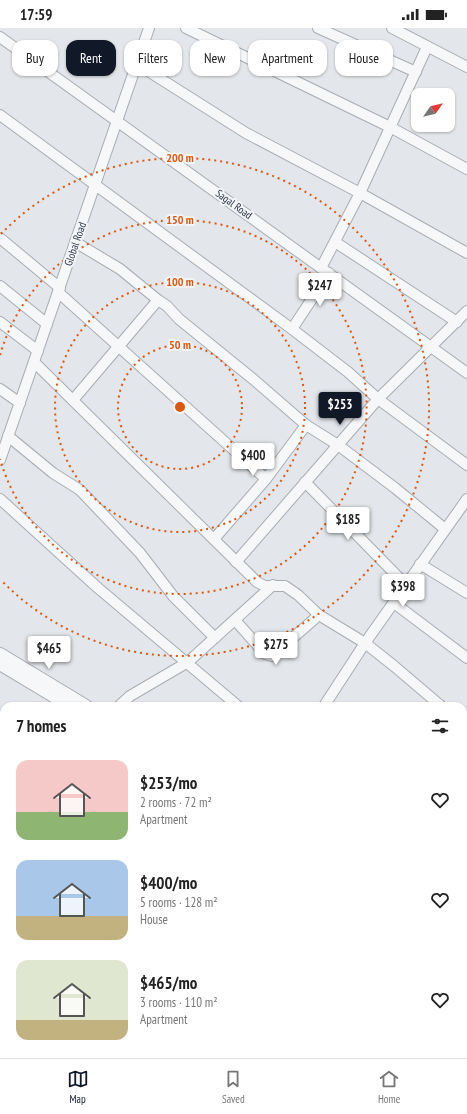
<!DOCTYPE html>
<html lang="en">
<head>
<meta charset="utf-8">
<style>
	body { margin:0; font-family:"PT Sans Narrow",sans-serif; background:#f2f2f2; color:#222; height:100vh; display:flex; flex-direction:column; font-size:15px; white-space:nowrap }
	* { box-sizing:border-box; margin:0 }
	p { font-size:13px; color:#767676 }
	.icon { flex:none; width:22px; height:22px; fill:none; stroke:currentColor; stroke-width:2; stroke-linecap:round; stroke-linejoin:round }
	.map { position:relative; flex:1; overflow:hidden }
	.details { position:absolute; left:0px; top:674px; width:467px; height:356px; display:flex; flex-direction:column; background:#fff; border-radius:12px 12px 0 0; box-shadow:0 1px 3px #0004 }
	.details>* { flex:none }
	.top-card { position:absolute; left:12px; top:12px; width:443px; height:36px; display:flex; gap:8px }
	.needle { width:26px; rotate:56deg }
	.controls { position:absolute; left:411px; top:60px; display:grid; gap:8px }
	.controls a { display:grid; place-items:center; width:44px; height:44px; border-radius:8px; background:#fff; box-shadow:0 1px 3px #0004; font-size:20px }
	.price { position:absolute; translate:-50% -34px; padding:0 9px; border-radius:4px; background:#fff; color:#222; font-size:13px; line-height:26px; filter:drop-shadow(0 1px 2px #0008) }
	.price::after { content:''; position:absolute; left:50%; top:24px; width:12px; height:9px; margin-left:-6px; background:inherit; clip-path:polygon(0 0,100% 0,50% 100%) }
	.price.selected { background:#111827; color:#fff }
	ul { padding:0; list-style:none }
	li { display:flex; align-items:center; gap:12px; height:100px; padding:0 16px }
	li span { display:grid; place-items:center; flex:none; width:112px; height:80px; border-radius:12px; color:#555 }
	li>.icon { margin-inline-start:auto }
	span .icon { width:48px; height:48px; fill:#fffc; stroke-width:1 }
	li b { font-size:17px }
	h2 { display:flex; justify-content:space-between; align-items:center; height:48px; padding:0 16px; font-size:17px }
	.tag { padding:0 14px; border-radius:12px; background:#fff; box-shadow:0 1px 3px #0004; font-size:14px; line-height:36px }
	.tag.selected { background:#111827; color:#fff }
	.status { display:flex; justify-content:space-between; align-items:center; height:28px; padding:0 20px; background:#fff; direction:ltr }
	.status svg { height:11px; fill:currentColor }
	.tab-bar { display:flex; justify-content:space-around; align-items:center; height:56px; border-top:1px solid #e0e0e0; background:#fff; font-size:11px; color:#767676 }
	.tab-bar a { display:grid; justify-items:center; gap:2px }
	.tab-bar .selected { color:#111827 }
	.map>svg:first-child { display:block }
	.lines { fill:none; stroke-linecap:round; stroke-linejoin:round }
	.minor-casing { stroke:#a8adb4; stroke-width:12 }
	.tertiary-casing { stroke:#a8adb4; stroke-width:14 }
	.minor { stroke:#f5f7f9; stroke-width:10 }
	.tertiary { stroke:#f5f7f9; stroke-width:12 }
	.ring { fill:none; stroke:#df570f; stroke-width:2; stroke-dasharray:2 4 }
	.labels { text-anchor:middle; stroke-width:4; stroke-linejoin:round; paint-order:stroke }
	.street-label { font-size:11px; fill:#2c3541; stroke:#f3f5f8 }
	.centre { fill:#df570f; stroke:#f3f5f8; stroke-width:2 }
	.ring-label { font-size:12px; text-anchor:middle; font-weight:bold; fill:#df570f; stroke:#f3f5f8; stroke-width:4; stroke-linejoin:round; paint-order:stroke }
</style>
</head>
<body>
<div class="status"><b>17:59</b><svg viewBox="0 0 49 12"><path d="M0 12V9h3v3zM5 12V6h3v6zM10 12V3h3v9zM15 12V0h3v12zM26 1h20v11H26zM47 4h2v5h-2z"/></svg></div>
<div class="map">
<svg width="467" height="1030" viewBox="0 0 467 1030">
	<rect width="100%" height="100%" fill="#e3e6ea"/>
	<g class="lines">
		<defs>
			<g id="minor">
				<polyline points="186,0 390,99 467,141"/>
				<polyline points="318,0 416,44"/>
				<polyline points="392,0 467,39"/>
				<polyline points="0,9 467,345"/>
				<polyline points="137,36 246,105 360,165 467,225"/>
				<polyline points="0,87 292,301 348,344 378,371 467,437"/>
				<polyline points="0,210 60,260"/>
				<polyline points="75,214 120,241 158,272 167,278 179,291 253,351 306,397 338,417 395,460 445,501"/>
				<polyline points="335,214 457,294"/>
				<polyline points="321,240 360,165 427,19"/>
				<polyline points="0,258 47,296"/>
				<polyline points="58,264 266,451"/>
				<polyline points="0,294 38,323"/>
				<polyline points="292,301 329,245"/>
				<polyline points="34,334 257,554 265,558 285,558 298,567 319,587 365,615 394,638 441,678"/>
				<polyline points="0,361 20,375"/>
				<polyline points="73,372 158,272"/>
				<polyline points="8,408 53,445 80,462 140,525 173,568 215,610"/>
				<polyline points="0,432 149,0"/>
				<polyline points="305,454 406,557"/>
				<polyline points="0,471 98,560 238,678"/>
				<polyline points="214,511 266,451 306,397"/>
				<polyline points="236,534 378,371 467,283"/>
				<polyline points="420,536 467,565"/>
				<polyline points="394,575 467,630"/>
				<polyline points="235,592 265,626 272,628 319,587"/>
				<polyline points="119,678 130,668 188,634 273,557"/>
				<polyline points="324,678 365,615 467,471"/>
				<polyline points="463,697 467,701"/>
				<polyline points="0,763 4,760"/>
				<polyline points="463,784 467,786"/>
				<polyline points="0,879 4,883"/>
				<polyline points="463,975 467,970"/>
				<polyline points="420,1026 425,1030"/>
				<polyline points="183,1030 185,1026"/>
				<polyline points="409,1030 412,1026"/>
			</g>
			<g id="tertiary">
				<polyline points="0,626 86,678"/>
				<polyline points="0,636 70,678"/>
				<polyline points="463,905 467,907"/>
				<polyline points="463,915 467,917"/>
			</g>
		</defs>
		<use href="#minor" class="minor-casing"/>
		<use href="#tertiary" class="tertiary-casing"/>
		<use href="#minor" class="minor"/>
		<use href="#tertiary" class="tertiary"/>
	</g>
	<g class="ring">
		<circle cx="180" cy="379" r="62"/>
		<circle cx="180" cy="379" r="125"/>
		<path d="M0 327A187 187 0 1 1 0 431"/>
		<path d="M1 206A249 249 0 1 1 1 552"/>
	</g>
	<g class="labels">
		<g class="street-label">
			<text transform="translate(234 176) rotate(36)" y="4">Sagal Road</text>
			<text transform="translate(75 216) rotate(-71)" y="4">Global Road</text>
		</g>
	</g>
	<circle cx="180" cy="379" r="6" class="centre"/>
	<g class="ring-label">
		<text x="180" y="134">200 m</text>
		<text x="180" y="196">150 m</text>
		<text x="180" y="258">100 m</text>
		<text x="180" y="321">50 m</text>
	</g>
</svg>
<div class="controls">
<a><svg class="needle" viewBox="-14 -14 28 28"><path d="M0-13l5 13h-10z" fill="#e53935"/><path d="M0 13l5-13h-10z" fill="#767676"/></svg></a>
</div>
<b class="price" style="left:320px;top:279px">$247</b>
<b class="price selected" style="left:340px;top:398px">$253</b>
<b class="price" style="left:253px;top:449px">$400</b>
<b class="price" style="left:348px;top:513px">$185</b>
<b class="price" style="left:403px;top:580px">$398</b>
<b class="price" style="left:276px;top:638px">$275</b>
<b class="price" style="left:49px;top:642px">$465</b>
<div class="top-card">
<a class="tag">Buy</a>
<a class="tag selected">Rent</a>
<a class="tag">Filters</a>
<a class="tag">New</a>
<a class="tag">Apartment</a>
<a class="tag">House</a>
</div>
<section class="details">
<h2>7 homes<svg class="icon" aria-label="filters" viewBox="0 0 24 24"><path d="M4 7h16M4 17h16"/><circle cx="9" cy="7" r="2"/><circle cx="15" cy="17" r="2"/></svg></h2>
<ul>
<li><span style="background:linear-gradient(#f6c9c9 65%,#8fb573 0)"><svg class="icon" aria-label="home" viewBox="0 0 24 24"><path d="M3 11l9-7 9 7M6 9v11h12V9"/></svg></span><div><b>$253/mo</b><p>2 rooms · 72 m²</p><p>Apartment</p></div><svg class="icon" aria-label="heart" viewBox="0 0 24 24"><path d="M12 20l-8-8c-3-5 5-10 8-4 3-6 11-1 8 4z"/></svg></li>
<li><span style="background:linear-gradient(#a9c7e8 70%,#c2b280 0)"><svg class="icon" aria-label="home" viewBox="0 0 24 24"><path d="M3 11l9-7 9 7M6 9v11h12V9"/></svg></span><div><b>$400/mo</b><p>5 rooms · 128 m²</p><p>House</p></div><svg class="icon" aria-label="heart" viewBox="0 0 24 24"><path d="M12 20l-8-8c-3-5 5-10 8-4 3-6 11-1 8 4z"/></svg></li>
<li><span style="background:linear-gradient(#dfe7d0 75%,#c2b280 0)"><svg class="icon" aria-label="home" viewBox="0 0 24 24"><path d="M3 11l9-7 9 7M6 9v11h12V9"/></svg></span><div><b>$465/mo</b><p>3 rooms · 110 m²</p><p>Apartment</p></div><svg class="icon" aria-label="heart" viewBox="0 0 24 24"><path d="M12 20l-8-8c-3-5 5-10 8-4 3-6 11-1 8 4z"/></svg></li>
</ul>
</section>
</div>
<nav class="tab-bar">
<a class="selected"><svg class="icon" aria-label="map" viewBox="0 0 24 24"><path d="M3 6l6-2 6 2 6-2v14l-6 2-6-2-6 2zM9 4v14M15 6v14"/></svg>Map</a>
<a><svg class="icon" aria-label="saved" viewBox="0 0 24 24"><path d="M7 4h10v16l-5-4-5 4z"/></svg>Saved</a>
<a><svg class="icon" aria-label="home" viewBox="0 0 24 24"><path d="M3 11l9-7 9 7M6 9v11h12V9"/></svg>Home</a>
</nav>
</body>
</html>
